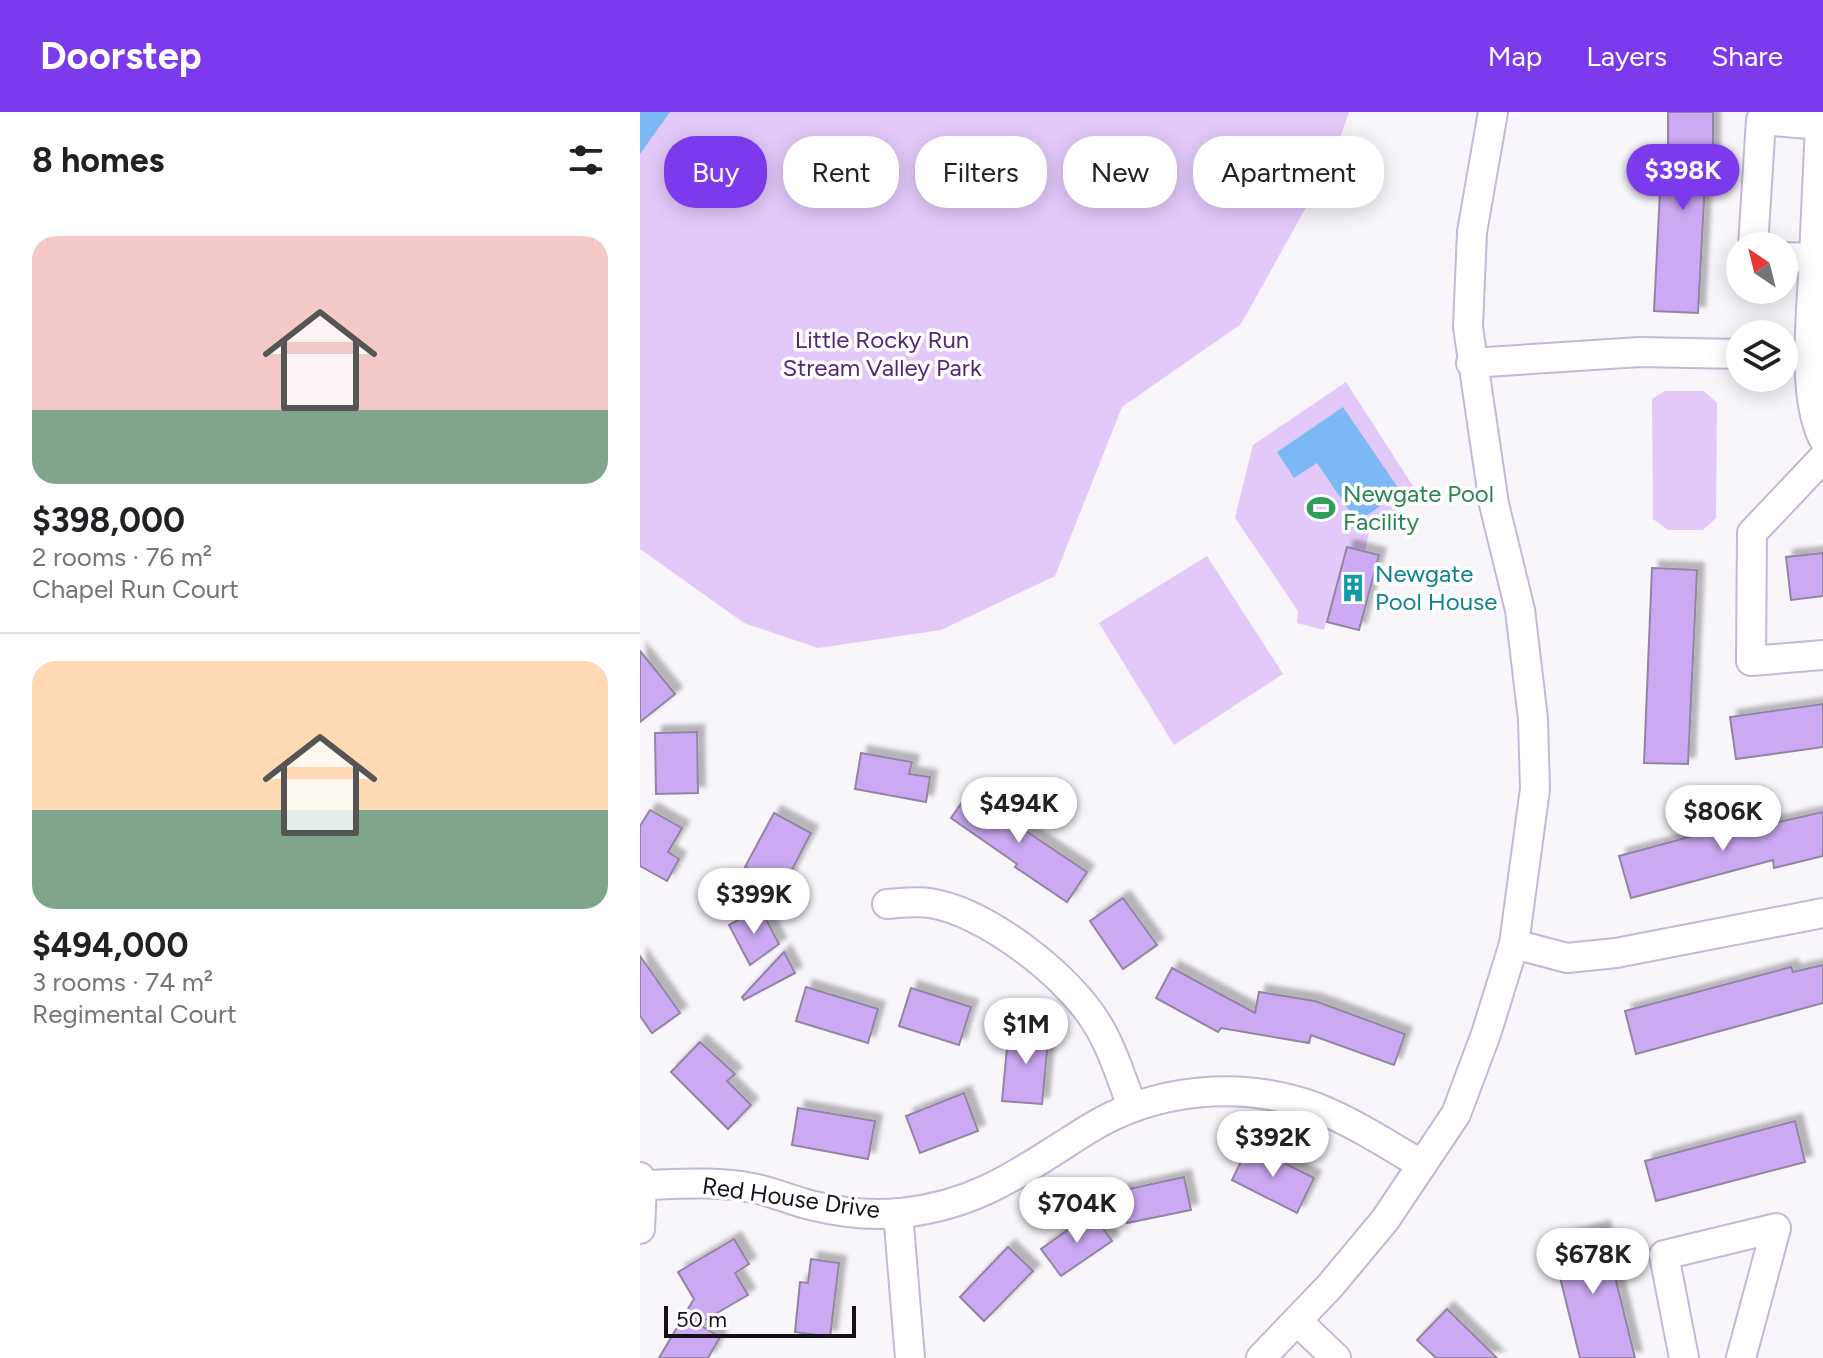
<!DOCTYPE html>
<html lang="en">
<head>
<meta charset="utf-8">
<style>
	body { margin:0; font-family:Figtree,sans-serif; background:#f6f6f6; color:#202124; height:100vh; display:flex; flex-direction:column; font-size:30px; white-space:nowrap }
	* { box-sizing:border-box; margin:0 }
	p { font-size:26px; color:#757577 }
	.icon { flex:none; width:44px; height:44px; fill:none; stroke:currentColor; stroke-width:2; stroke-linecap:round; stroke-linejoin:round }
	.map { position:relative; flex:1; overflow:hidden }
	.drawer { display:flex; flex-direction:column; background:#fff; width:640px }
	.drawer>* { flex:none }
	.top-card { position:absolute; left:24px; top:24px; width:760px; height:72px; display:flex; gap:16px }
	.needle { width:52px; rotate:325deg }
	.tools { position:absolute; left:1086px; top:120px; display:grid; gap:16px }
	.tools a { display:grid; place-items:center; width:72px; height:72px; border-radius:50%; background:#fff; box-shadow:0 4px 20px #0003; font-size:40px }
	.scale { position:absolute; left:24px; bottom:20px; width:192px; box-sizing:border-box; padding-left:8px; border:4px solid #15101a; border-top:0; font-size:22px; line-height:28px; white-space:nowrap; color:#15101a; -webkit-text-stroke:6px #fff; paint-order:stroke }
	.price { position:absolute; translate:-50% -68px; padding:0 18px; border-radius:28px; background:#fff; color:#222; font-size:26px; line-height:52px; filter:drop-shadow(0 2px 4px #0008) }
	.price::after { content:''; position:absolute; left:50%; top:48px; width:24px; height:18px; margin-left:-12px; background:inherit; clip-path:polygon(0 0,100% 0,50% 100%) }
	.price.selected { background:#7c3aed; color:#fff }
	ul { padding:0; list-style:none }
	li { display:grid; align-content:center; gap:16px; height:424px; padding:0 32px }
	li+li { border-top:2px solid #e0e0e0 }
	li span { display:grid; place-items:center; height:248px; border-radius:24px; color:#555 }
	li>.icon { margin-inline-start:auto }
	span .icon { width:144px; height:144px; fill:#fffc; stroke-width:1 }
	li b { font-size:34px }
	h2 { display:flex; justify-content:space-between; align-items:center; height:96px; padding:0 32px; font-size:34px }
	.chip { padding:0 28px; border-radius:32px; background:#fff; box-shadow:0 4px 20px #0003; font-size:28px; line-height:72px }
	.chip.selected { background:#7c3aed; color:#fff }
	header { display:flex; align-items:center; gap:48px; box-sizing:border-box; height:112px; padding:0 40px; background:#7c3aed; color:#fff }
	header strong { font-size:38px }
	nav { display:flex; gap:44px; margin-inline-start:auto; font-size:28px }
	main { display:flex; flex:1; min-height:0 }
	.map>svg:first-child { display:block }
	.green { fill:#e2c9fa }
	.water { fill:#7cb8f4 }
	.building { fill:#cbaaf3; stroke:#9285a3; stroke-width:2; filter:url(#shadow) }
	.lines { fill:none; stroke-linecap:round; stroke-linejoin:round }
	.minor-casing { stroke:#c7b7d7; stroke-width:32 }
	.minor { stroke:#fff; stroke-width:28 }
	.labels { text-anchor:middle; stroke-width:7; stroke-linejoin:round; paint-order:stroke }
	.park-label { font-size:24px; fill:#552678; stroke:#fff }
	.leisure-label { font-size:24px; fill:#27864d; stroke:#fff; text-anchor:start }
	.culture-label { font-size:24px; fill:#0d838f; stroke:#fff; text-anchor:start }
	.street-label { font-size:24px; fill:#15101a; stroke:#fff }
</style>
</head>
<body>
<header>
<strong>Doorstep</strong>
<nav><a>Map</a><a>Layers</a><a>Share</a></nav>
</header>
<main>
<section class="drawer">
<h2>8 homes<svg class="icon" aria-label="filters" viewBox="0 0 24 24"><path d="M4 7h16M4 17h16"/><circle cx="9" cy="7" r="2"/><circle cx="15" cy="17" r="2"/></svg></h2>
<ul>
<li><span style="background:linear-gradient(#f6c9c9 70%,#7fa58c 0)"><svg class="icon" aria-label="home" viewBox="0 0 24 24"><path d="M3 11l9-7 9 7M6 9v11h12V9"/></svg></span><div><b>$398,000</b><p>2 rooms · 76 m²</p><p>Chapel Run Court</p></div></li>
<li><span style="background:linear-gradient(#ffd9b3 60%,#7fa58c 0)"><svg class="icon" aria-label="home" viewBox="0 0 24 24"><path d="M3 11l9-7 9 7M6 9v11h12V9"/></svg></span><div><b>$494,000</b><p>3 rooms · 74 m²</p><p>Regimental Court</p></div></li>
</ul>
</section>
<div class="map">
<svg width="1183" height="1246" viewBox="0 0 1183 1246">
	<defs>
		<filter id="shadow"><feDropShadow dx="7" dy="-7" stdDeviation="2" flood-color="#0004"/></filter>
	</defs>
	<rect width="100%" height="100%" fill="#f8f5fb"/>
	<g class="green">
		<polygon points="0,0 709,0 693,47 601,212 482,295 415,464 301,518 178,536 104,511 0,437"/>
		<polygon points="706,270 780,385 729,420 725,440 707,435 684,518 657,511 658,499 595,406 613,333"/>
		<polygon points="1025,279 1064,279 1077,291 1076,406 1063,418 1028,418 1013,407 1012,287"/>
		<polygon points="567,444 643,562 534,633 459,511"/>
	</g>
	<g class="water">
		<polygon points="0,0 30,0 0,42"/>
		<polygon points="703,295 761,380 717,410 677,351 654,366 637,340"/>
	</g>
	<g class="building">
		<polygon points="1028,0 1073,0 1073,50 1066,50 1058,201 1014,199 1020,80 1028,80"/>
		<polygon points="707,435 739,443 719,518 687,510"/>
		<polygon points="1183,441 1183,484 1151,488 1146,445"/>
		<polygon points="1012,456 1057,458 1048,652 1004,651"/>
		<polygon points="0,539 35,582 0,610"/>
		<polygon points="1183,592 1183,635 1096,647 1090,605"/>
		<polygon points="57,620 58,681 16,682 15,621"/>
		<polygon points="221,641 272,650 269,662 290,665 286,690 215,677"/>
		<polygon points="333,675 371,702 368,707 447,760 427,790 375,755 377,752 311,706"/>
		<polygon points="10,698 42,716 28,740 39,747 27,769 0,754 0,714"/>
		<polygon points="1183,700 1183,744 1134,756 1133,748 991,786 979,744 1101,711 1103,718"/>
		<polygon points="134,701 171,721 143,775 105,755"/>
		<polygon points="483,786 517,833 483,857 450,809"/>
		<polygon points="120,796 139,832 110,853 89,813"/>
		<polygon points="144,840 155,861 104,888 102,885"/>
		<polygon points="0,844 40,901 12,921 0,904"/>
		<polygon points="1183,853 1183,891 996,942 985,899 1151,855 1153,860"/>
		<polygon points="532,856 615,901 619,880 675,889 765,922 754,953 671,923 669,931 581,916 578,920 516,886"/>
		<polygon points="166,875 238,897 228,931 156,909"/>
		<polygon points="271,876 331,895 319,933 259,914"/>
		<polygon points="369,915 409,918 402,992 362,989"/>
		<polygon points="60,930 95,962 87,969 111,993 88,1017 31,960"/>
		<polygon points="324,981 338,1019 280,1041 266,1004"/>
		<polygon points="158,996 235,1009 228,1047 152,1033"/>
		<polygon points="1155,1009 1165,1050 1016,1089 1005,1049"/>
		<polygon points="609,1033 674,1066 657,1101 592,1068"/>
		<polygon points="544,1065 551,1098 487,1111 480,1079"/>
		<polygon points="452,1101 472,1129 421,1164 401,1137"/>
		<polygon points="963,1116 995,1246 940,1246 911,1129"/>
		<polygon points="94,1127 109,1152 95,1161 108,1183 58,1212 80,1225 68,1246 19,1246 54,1187 38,1160"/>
		<polygon points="368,1135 393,1159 344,1209 320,1185"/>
		<polygon points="171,1147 199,1151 190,1225 155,1220 160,1170 168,1171"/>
		<polygon points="807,1197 857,1246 796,1246 777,1228"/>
	</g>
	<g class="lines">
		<defs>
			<g id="minor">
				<polyline points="1113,134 1121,8 1180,13 1174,146 1144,145"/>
				<path d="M 1174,146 C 1172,196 1161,282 1183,326"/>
				<polyline points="831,251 1000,240 1100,242"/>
				<polyline points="1183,346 1112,421 1111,549 1183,543"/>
				<path d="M 247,792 C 261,791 277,789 290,791 C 346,800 426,862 456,910 C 472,935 481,966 492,994"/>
				<polyline points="874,832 927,846 976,841 1183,801"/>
				<polyline points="0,1065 2,1073 0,1117"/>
				<path d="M 2,1073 C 39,1072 76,1069 112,1076 C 131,1079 150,1088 170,1093 C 198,1100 231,1104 261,1101 C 339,1093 383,1058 447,1018 C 514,976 601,968 675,995 C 713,1010 747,1032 782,1053"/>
				<polyline points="258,1101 270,1246"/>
				<polyline points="657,1209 696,1246"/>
				<polyline points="621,1246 690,1174 745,1108 816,1002 846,922 874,832 895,677 893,607 880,498 854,392 828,215 832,120 853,0"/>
				<polyline points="1044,1246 1024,1143 1136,1116 1101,1246"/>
			</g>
		</defs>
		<use href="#minor" class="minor-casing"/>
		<use href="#minor" class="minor"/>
	</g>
	<defs>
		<symbol id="stadium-bare" viewBox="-9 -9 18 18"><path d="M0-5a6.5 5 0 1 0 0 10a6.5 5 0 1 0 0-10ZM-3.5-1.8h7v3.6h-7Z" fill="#2e9e5b" stroke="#fff" stroke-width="2.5" paint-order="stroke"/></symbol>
		<symbol id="building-bare" viewBox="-9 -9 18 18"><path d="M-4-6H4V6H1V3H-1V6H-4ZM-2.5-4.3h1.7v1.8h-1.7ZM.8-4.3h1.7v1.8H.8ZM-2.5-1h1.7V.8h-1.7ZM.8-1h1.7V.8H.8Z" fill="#0f9aa8" stroke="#fff" stroke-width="2.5" paint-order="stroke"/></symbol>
	</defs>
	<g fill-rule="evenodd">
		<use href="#stadium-bare" x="661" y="376" width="40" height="40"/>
		<use href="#building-bare" x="693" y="456" width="40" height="40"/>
	</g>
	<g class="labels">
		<g class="park-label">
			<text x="242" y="236">Little Rocky Run<tspan x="242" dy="28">Stream Valley Park</tspan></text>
		</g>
		<g class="leisure-label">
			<text x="703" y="390">Newgate Pool<tspan x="703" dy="28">Facility</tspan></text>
		</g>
		<g class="culture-label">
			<text x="735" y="470">Newgate<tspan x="735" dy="28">Pool House</tspan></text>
		</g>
		<g class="street-label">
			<text transform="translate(151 1086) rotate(8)" y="8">Red House Drive</text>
		</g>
	</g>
</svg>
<div class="tools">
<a><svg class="needle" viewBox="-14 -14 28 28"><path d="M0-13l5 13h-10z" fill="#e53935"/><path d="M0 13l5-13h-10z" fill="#757577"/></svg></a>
<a><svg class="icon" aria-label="layers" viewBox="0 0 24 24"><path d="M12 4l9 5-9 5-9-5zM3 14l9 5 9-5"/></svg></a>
</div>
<div class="scale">50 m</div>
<b class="price selected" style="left:1043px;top:100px">$398K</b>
<b class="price" style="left:379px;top:733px">$494K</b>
<b class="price" style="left:1083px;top:741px">$806K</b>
<b class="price" style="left:114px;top:824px">$399K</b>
<b class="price" style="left:386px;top:954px">$1M</b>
<b class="price" style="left:633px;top:1067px">$392K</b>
<b class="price" style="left:437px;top:1133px">$704K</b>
<b class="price" style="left:953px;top:1184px">$678K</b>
<div class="top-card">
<a class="chip selected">Buy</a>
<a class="chip">Rent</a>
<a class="chip">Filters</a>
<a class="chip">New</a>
<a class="chip">Apartment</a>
</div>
</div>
</main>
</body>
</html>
